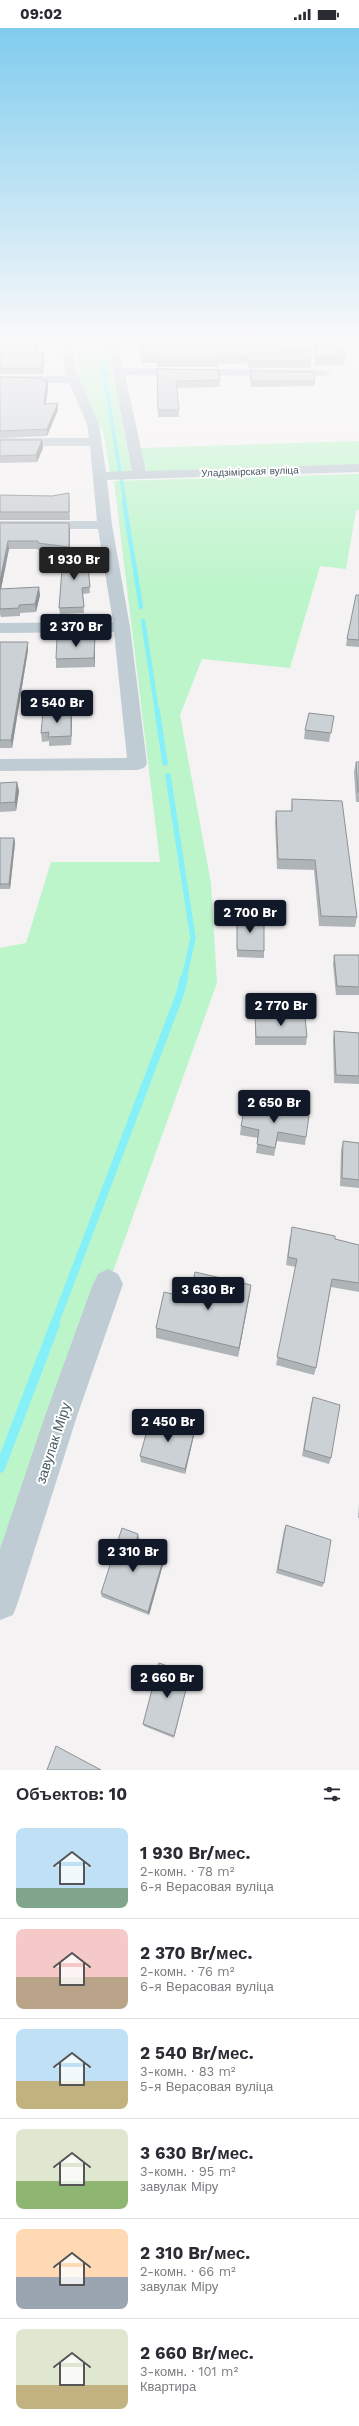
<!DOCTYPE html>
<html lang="ru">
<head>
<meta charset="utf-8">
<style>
	body { margin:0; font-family:"Work Sans",sans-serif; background:#f2f2f3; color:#2b2b33; height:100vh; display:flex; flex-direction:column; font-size:15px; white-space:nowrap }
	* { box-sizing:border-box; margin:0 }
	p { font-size:13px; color:#7c7c81 }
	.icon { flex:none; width:22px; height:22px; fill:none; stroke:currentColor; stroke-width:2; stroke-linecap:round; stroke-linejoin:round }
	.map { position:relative; height:1742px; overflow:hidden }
	.side { display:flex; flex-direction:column; background:#fff; flex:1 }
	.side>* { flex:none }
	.price { position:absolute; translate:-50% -34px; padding:0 9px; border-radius:4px; background:#111827; color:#fff; font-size:13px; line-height:26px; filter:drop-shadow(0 1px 2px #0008) }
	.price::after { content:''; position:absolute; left:50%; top:24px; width:12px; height:9px; margin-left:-6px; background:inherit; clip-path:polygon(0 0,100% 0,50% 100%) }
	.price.on { background:#222; color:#fff }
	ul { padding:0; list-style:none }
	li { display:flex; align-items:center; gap:12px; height:100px; padding:0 16px }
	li+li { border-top:1px solid #e1e1e2 }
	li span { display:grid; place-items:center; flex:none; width:112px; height:80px; border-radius:8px; color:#555 }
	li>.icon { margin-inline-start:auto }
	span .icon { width:48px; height:48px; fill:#fffc; stroke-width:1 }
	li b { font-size:17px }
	h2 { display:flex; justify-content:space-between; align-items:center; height:48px; padding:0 16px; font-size:17px }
	.status { display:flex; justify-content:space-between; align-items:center; height:28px; padding:0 20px; background:#fff; direction:ltr }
	.status svg { height:11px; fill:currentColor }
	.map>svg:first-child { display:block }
	.green { fill:#bdf5cb }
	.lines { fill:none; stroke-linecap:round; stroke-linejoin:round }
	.stream-far4 { stroke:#85f0f7; stroke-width:3.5 }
	.stream-far3 { stroke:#85f0f7; stroke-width:4.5 }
	.stream-far2 { stroke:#85f0f7; stroke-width:5.5 }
	.stream-far1 { stroke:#85f0f7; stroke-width:8 }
	.stream { stroke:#85f0f7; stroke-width:10 }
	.minor { fill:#bfccd3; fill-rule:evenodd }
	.wall { fill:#afb4b7 }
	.shaded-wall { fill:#8e9295 }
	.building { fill:#cbd1d5; stroke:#8e9295 }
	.labels { text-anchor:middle; stroke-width:4; stroke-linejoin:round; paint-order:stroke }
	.far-street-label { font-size:10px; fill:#475963; stroke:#fff }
	.near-street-label { font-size:14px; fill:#475963; stroke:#fff }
</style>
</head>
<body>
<div class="status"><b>09:02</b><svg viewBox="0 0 49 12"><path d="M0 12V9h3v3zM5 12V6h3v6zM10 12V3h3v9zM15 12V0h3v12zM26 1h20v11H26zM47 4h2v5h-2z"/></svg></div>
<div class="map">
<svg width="359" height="1742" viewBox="0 0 359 1742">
	<rect width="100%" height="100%" fill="#f5f2f3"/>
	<g class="green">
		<polygon points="75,314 106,314 132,445 110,445 104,407 79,351"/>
		<polygon points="359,413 359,438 147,444 141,420"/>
		<polygon points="359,446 359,482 356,482 346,541 320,538 290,640 202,631 180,687 211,855 217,955 0,1557 0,920 26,915 51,834 160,834 114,453"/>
	</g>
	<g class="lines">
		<polyline class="stream-far4" points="99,314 125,475"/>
		<g class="stream-far3">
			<polyline points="124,474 141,579"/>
			<polyline points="143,593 157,683"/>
		</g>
		<g class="stream-far2">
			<polyline points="157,682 165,735"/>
			<polyline points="168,748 193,910 184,951"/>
		</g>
		<polyline class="stream-far1" points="54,1297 180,966 184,950"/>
		<polyline class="stream" points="0,1440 55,1296"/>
		<g class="minor">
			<polygon points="61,314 71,314 76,343 99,396 106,444 132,443 107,314 117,314 123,340 325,342 331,345 325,348 125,347 146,443 359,436 359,444 107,452 112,497 130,599 147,736 144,740 137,742 0,743 0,731 127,730 114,604 0,605 0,595 113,594 98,501 0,501 0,493 97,493 90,418 0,418 0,410 89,410 87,396 69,355 0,356 0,348 66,348"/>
			<polygon points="108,1241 118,1246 123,1256 77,1388 18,1574 13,1587 0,1592 0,1521 45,1388 93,1256 98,1246"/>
		</g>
	</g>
	<g class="wall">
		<polygon points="0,314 38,314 38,325 43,325 44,331 43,346 0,346"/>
		<polygon points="141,314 286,322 311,333 311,340 248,340 247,335 218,336 218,339 157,339 157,335 142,335"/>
		<polygon points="315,314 339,314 345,330 344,337 315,337"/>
		<polygon points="157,341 220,352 220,359 177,360 179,389 158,389"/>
		<polygon points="250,343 315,353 314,358 251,359 250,349"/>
		<polygon points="0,349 47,352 48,359 46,376 58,375 58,382 47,408 0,410"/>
		<polygon points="0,412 42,412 43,420 37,434 0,435"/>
		<polygon points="69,465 70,492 0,492 0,467 52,468"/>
		<polygon points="0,495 69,495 70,527 38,522 38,521 9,521 1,561 40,567 36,584 20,585 20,588 1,589 0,586"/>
		<polygon points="87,527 90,565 83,566 84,585 60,586 59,580"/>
		<polygon points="359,567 359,619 346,618 347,611"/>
		<polygon points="95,608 95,639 56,640 56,631"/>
		<polygon points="0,617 28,622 12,720 0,720"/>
		<polygon points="71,684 72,692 71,717 49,718 49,713 42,714 41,705"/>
		<polygon points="334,688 329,714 304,711 305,702"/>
		<polygon points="356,734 359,734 359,774 356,774 354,744"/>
		<polygon points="17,754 19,763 16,783 0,784 0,755"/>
		<polygon points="292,771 357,889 355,899 319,898 314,842 277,841 275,793 276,783 291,783"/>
		<polygon points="0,810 14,810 15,815 10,861 0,861"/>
		<polygon points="237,890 264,923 264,930 237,929"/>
		<polygon points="334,927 359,927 359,967 336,967 333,936"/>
		<polygon points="255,989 307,1009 306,1017 255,1017"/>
		<polygon points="334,1003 359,1005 359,1056 334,1055 333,1012"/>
		<polygon points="241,1098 306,1109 305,1117 277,1113 274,1128 256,1125 258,1110 240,1107"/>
		<polygon points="343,1113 359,1115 359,1160 340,1158 341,1122"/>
		<polygon points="290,1208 335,1211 359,1217 359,1264 331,1259 316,1340 314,1347 276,1337 296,1239 286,1237"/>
		<polygon points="251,1257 238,1329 156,1310 156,1300 190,1270"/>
		<polygon points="313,1369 331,1430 329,1436 302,1428 311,1376"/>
		<polygon points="194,1407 185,1446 141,1434 140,1428"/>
		<polygon points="359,1475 359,1490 358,1490"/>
		<polygon points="286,1497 324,1555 322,1559 276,1545 284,1502"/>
		<polygon points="139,1511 137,1518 164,1529 164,1533 149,1587 102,1569 101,1565"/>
		<polygon points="190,1646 189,1649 174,1710 144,1698 143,1696"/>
	</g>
	<g class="shaded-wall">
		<polygon points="43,325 44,331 43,346 42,340"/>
		<polygon points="47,352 48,359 45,382 44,376"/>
		<polygon points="58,375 58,382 47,408 47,401"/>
		<polygon points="42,412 43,420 37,434 36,427"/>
		<polygon points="69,495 70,502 70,527 69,519"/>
		<polygon points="8,513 9,521 0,566 0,553"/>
		<polygon points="39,559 40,567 36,584 35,576"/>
		<polygon points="95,608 95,639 94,630"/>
		<polygon points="28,614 28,622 12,720 11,712"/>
		<polygon points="71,684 72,692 71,717"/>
		<polygon points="17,754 19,763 16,783 15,774"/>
		<polygon points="14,810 15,815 10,861 9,856"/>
		<polygon points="251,1257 250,1266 238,1329 239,1320"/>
		<polygon points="195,1401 194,1407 185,1446 185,1441"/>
		<polygon points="138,1506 139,1511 135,1522 135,1518"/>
		<polygon points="164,1529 164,1533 149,1587 148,1584"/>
	</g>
	<g class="building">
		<polygon points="0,314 37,314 37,325 43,325 42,340 0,340"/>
		<polygon points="141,314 285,314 286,322 309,321 311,333 248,333 247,328 217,328 218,332 157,332 157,328 141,328"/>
		<polygon points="316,314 339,314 345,330 316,330"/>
		<polygon points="157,341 219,342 220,352 176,353 179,382 158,382"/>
		<polygon points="250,343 313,344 315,353 252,353"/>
		<polygon points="0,349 42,350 42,352 47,352 44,376 58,375 47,401 0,403"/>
		<polygon points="0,412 42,412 36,427 0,428"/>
		<polygon points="69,465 69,484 0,484 0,467 52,468"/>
		<polygon points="0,495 69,495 69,519 38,515 38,513 8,513 0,553"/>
		<polygon points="87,527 90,559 82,560 84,579 59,580 63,528"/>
		<polygon points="39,559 35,576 19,577 19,580 0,581 0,561"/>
		<polygon points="356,567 359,567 359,612 347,611"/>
		<polygon points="95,608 94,630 56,631 57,609"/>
		<polygon points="0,614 28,614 11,712 0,712"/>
		<polygon points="43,684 71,684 71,708 48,709 49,704 41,705"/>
		<polygon points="309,685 334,688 331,705 305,702"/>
		<polygon points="356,734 359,734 359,764 358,764"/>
		<polygon points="17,754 15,774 0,775 0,755"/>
		<polygon points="292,771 342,773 357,889 321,888 315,832 278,831 276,783 292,783"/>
		<polygon points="0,810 14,810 9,856 0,856"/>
		<polygon points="237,890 264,891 264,923 237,922"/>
		<polygon points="334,927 359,927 359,959 337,958"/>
		<polygon points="255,989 305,989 307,1009 256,1009"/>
		<polygon points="334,1003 359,1005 359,1048 336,1047"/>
		<polygon points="245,1077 309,1088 306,1109 278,1104 275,1120 257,1116 259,1102 241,1098"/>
		<polygon points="343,1113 359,1115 359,1152 342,1150"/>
		<polygon points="292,1199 335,1208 335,1211 359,1217 359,1255 332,1251 316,1340 277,1329 297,1231 288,1229"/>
		<polygon points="195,1244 251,1257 239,1320 156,1300 164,1264 190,1270"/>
		<polygon points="313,1369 340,1377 331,1430 304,1422"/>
		<polygon points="151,1388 195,1401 185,1441 140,1428"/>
		<polygon points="286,1497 331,1512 324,1555 278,1541"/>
		<polygon points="122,1500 138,1506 135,1518 164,1529 148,1584 101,1565"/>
		<polygon points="159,1635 190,1646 174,1708 143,1696"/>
		<polygon points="56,1718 101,1742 47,1742"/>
	</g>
	<linearGradient id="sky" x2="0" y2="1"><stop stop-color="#80ccee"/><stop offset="0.56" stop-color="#faf9fa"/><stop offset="1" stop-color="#faf9fa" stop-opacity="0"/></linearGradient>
	<rect width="359" height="557" fill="url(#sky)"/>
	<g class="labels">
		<g class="far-street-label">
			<text transform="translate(250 443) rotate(-2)" y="4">Уладзімірская вуліца</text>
		</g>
		<g class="near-street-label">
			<text transform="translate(53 1415) rotate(-72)" y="5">завулак Міру</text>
		</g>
	</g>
</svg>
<b class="price on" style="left:74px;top:553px">1 930 Br</b>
<b class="price" style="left:76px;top:620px">2 370 Br</b>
<b class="price" style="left:57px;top:696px">2 540 Br</b>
<b class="price" style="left:250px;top:906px">2 700 Br</b>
<b class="price" style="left:281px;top:999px">2 770 Br</b>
<b class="price" style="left:274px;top:1096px">2 650 Br</b>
<b class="price" style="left:208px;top:1283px">3 630 Br</b>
<b class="price" style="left:168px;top:1415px">2 450 Br</b>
<b class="price" style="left:133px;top:1545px">2 310 Br</b>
<b class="price" style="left:167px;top:1671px">2 660 Br</b>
</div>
<section class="side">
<h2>Объектов: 10<svg class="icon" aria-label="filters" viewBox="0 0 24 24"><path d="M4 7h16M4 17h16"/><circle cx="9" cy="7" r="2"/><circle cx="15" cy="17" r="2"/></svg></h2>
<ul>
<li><span style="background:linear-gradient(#bfe0f5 75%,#7fa58c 0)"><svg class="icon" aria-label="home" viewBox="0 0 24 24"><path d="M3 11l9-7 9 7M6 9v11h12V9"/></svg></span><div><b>1 930 Br/мес.</b><p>2-комн. · 78 m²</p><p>6-я Верасовая вуліца</p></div></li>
<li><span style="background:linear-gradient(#f6c9c9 60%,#b9a48a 0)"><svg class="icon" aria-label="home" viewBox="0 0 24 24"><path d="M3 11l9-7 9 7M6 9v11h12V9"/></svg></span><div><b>2 370 Br/мес.</b><p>2-комн. · 76 m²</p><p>6-я Верасовая вуліца</p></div></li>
<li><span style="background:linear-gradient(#bfe0f5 65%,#c2b280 0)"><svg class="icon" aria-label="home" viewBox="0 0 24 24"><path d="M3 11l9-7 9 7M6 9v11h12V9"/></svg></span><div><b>2 540 Br/мес.</b><p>3-комн. · 83 m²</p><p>5-я Верасовая вуліца</p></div></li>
<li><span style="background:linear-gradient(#dfe7d0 65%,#8fb573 0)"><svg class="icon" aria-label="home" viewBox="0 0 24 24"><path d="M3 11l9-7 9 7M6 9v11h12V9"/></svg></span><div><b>3 630 Br/мес.</b><p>3-комн. · 95 m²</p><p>завулак Міру</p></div></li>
<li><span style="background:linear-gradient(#ffd9b3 60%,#9aa5b1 0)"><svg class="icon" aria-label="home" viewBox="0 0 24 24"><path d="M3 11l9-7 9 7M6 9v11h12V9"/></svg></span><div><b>2 310 Br/мес.</b><p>2-комн. · 66 m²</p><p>завулак Міру</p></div></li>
<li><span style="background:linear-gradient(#dfe7d0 70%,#c2b280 0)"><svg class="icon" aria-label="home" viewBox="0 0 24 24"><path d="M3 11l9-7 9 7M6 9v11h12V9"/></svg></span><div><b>2 660 Br/мес.</b><p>3-комн. · 101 m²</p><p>Квартира</p></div></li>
</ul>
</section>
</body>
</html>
